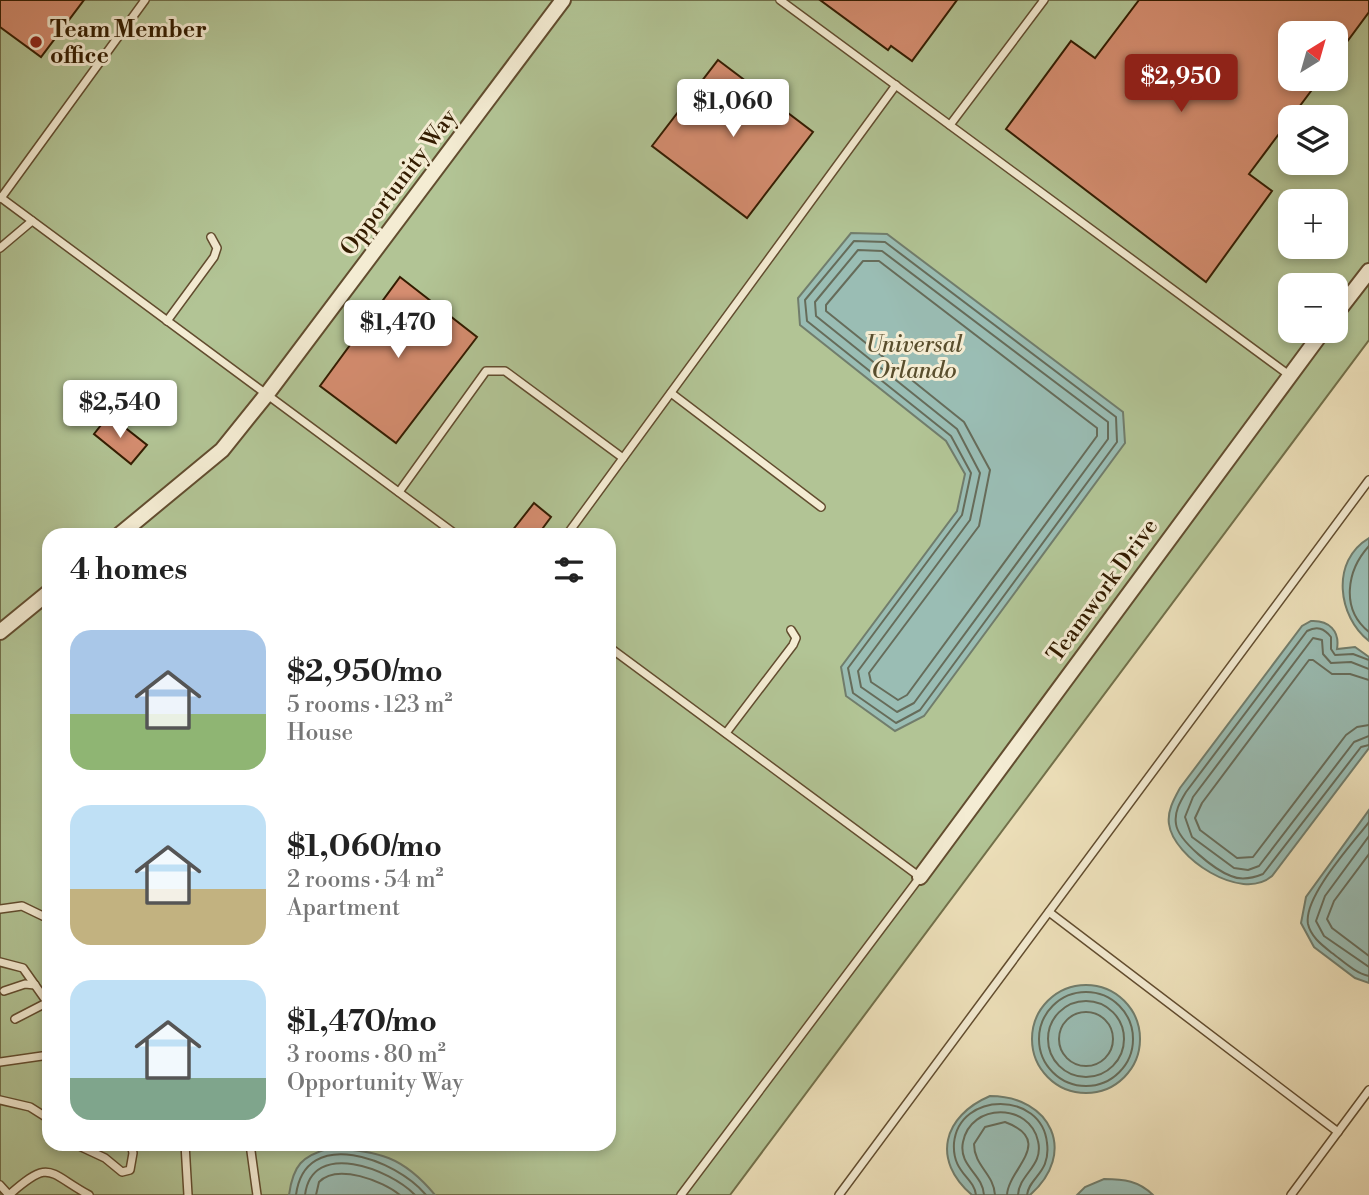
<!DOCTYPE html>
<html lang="en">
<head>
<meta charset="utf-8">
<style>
	body { margin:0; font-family:"Libre Bodoni",serif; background:#f6f6f6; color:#222; height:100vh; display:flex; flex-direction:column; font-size:26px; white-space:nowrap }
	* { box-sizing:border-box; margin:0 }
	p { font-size:23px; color:#767676 }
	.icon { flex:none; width:38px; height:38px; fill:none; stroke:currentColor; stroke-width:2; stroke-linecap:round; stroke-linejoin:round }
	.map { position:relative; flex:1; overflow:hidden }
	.sheet { position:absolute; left:42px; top:528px; width:574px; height:623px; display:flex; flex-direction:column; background:#fff; border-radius:21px; box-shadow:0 4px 10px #0003 }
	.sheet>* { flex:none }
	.needle { width:46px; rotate:37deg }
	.controls { position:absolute; left:1278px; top:21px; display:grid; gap:14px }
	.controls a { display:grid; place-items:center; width:70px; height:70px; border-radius:14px; background:#fff; box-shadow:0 4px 10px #0003; font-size:35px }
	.price { position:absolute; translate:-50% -60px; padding:0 16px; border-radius:7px; background:#fff; color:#222; font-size:23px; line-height:46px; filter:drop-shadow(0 2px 4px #0008) }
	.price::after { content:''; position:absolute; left:50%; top:42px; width:21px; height:16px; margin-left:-10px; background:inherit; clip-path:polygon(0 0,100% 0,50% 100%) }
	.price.current { background:#8f2418; color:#fff }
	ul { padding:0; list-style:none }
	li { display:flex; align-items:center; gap:21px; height:175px; padding:0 28px }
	li span { display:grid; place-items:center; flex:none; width:196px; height:140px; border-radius:21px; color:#555 }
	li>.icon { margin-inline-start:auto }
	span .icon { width:84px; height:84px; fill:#fffc; stroke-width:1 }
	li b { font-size:30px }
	h2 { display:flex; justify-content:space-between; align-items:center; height:84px; padding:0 28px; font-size:30px }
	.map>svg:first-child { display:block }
	.green { fill:#b2c495; stroke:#72704a; stroke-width:2; fill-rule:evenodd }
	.water { fill:#9abdb4; stroke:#717d6c; stroke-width:2 }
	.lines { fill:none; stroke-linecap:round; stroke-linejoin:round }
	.shore { stroke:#666c5a; stroke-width:2 }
	.building { fill:#d58d70; stroke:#331c00; stroke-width:2 }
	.service-casing { stroke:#624d2f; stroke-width:10 }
	.minor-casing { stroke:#624d2f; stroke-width:18 }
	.service { stroke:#f4ecd3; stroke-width:7 }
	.minor { stroke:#f4ecd3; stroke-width:14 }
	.poi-dot { fill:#8f2418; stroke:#f4ecd3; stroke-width:2.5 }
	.labels { text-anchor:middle; stroke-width:6; stroke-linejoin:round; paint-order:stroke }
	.poi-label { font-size:23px; font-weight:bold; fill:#331c00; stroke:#f4ecd3; text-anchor:start }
	.street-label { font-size:23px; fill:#331c00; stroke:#f4ecd3 }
	.park-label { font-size:23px; font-style:italic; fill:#594e2d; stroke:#f4ecd3 }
</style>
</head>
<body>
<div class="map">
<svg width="1369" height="1195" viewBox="0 0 1369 1195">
	<rect width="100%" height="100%" fill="#eee1bb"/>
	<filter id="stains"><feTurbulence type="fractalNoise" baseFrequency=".00286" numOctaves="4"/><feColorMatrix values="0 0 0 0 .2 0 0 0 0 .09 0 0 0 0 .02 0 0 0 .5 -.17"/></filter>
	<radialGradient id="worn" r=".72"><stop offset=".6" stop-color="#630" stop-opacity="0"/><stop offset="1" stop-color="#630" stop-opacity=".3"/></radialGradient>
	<path class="green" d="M 0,0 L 1369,0 L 1369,340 L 730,1195 L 0,1195 ZM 1290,33 L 1335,33 L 1335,79 L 1290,79 ZM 1290,117 L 1335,117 L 1335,163 L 1290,163 ZM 1290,201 L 1335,201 L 1335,247 L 1290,247 ZM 1290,285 L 1335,285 L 1335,331 L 1290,331 ZM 49,536 L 609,536 L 609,1144 L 49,1144 Z"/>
	<g class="water">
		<polygon points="851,233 887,234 1123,412 1125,443 924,716 895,731 846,696 841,667 957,511 965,474 946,441 800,325 798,298"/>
		<path d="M 1369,538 L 1369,641 C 1338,617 1330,561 1369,538 Z"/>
		<path d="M 1311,621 C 1329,620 1340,631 1337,649 L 1355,647 L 1369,657 L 1369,748 L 1272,876 C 1241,903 1173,857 1169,824 C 1167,811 1174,799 1180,788 L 1302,626 Z"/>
		<polygon points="1369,810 1369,983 1355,978 1314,947 1301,923 1306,897"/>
		<circle cx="1086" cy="1039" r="54"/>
		<path d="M 990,1096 C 1051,1096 1078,1153 1030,1195 L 972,1195 C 931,1160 943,1116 990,1096 Z"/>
		<path d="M 330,1148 C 378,1151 403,1156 435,1195 L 289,1195 C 293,1165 302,1156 330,1148 Z"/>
		<path d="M 1104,1179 C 1124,1179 1139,1181 1153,1195 L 1077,1195 L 1085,1187 Z"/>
	</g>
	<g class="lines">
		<g class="shore">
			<polygon points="854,241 885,242 1116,417 1117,442 920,710 896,723 853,693 848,668 962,515 971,473 951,436 807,321 805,300"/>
			<polygon points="858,250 882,251 1108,422 1108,439 914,703 897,712 861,687 858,671 970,520 980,473 957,429 816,316 815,302"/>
			<polygon points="863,261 879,261 1097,428 1097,436 907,695 898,700 871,682 869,673 979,526 990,470 964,422 826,311 826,305"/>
			<path d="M 1369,546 C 1347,570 1340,609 1369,632"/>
			<path d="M 1369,660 L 1353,654 L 1335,655 L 1331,649 L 1331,637 C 1324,628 1317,626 1307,631 L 1186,792 C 1180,802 1174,812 1176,824 C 1178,841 1215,870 1231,876 C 1242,881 1253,878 1263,874 L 1361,747 L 1369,745"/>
			<polyline points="1369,669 1351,662 1331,663 1323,654 1322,640 1313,638 1193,797 1185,817 1192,837 1234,868 1248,870 1259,866 1354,742 1369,736"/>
			<polyline points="1369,680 1350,674 1332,674 1313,660 1309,660 1202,803 1195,818 1200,830 1237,858 1253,857 1346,735 1357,727 1369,725"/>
			<path d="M 1369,822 C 1353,843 1303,897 1308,924 C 1311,937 1322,945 1332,953 C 1343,961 1355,973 1369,976"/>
			<polyline points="1369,836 1325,896 1316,921 1324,936 1369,967"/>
			<polyline points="1369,854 1334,901 1327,919 1332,928 1369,956"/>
			<circle cx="1086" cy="1039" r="47"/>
			<circle cx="1086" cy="1039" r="38"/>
			<circle cx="1086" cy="1039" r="27"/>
			<path d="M 296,1195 C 305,1125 396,1159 426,1195"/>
			<path d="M 305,1195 C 312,1139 390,1169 415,1195"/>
			<path d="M 316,1195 L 319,1182 C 337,1163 383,1181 400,1195"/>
			<path d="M 976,1195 C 974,1177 952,1173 954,1143 C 959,1091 1042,1091 1047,1143 C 1051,1173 1029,1177 1027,1195"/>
			<path d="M 984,1195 C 983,1174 958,1166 963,1142 C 971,1102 1030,1103 1038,1141 C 1044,1166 1019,1174 1018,1195"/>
			<path d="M 995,1195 C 994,1174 974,1166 974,1144 L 985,1127 L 1005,1122 C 1056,1141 1008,1169 1007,1195"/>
		</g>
	</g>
	<g class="building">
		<polygon points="0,0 84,0 41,57 0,27"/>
		<polygon points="820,0 957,0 912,61 891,46 888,50"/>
		<polygon points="1139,0 1369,0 1369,12 1335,58 1335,33 1290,33 1290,79 1320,79 1249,174 1272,191 1206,282 1006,129 1071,41 1095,58"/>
		<polygon points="718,60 813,132 747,218 652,146"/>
		<polygon points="400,277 477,337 396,443 320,386"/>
		<polygon points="109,415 147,445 131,464 94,434"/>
		<polygon points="534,503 551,517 537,536 508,536"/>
	</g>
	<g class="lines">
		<defs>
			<g id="service">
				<polyline points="780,0 1289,375"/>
				<polyline points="950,125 1044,0"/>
				<polyline points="0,197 458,536"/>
				<polyline points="1,198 145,0"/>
				<polyline points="0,248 32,221"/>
				<polyline points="167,321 214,257 217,248 211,237"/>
				<polyline points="671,393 821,507"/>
				<polyline points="399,492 486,371 505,371 623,458"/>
				<polyline points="566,536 896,85"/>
				<polyline points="609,647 920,877 681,1195"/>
				<polyline points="726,733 793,645 796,638 791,630"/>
				<polyline points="0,909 22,906 49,919"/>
				<polyline points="1049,912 1338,1132"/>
				<polyline points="0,962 23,968 47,1002"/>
				<polyline points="4,991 25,984 35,985"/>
				<polyline points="15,1019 48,1002"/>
				<polyline points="0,1062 49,1055"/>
				<polyline points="0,1100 30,1107 49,1119"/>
				<polyline points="75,1144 105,1158 122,1172 130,1170 133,1153 131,1144"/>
				<polyline points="185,1144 188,1195"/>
				<polyline points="250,1144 257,1195"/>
				<polyline points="0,1185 9,1195"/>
				<path d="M 9,1195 C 51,1158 47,1172 89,1195"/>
				<polyline points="839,1195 1369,480"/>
				<polyline points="1291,1195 1369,1090"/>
			</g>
			<g id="minor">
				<polyline points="1335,315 1369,271"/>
				<polyline points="118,536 222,450 267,394 563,0"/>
				<polyline points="0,632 49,592"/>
				<polyline points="920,877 1323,331"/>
			</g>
		</defs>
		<use href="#service" class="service-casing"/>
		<use href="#minor" class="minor-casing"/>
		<use href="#service" class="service"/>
		<use href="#minor" class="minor"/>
	</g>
	<circle class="poi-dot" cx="36" cy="42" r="7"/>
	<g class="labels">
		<g class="poi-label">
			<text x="50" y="37">Team Member<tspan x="50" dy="26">office</tspan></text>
		</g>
		<g class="street-label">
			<text transform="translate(398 182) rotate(-53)" y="8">Opportunity Way</text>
			<text transform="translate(1102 590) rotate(-54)" y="8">Teamwork Drive</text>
		</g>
		<g class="park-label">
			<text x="914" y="352">Universal<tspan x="914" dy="26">Orlando</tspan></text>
		</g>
	</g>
	<rect width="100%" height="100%" filter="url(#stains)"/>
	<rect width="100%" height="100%" fill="url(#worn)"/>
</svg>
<div class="controls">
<a><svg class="needle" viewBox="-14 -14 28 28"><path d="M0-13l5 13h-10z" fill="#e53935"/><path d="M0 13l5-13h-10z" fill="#767676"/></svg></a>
<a><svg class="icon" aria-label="layers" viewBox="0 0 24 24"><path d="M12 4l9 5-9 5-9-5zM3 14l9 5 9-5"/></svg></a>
<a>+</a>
<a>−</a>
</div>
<b class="price current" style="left:1181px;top:114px">$2,950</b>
<b class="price" style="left:733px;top:139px">$1,060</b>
<b class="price" style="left:398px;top:360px">$1,470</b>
<b class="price" style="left:120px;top:440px">$2,540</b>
<section class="sheet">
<h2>4 homes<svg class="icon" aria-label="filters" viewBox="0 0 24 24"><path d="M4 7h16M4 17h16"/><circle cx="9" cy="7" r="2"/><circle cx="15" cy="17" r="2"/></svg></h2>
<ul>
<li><span style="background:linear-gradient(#a9c7e8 60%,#8fb573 0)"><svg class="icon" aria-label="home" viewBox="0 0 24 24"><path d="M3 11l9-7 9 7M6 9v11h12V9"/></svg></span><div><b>$2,950/mo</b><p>5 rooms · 123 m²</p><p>House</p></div></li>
<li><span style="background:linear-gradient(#bfe0f5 60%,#c2b280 0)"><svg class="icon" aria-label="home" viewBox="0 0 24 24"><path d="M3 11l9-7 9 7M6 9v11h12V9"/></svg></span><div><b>$1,060/mo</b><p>2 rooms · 54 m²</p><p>Apartment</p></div></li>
<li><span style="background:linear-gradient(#bfe0f5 70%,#7fa58c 0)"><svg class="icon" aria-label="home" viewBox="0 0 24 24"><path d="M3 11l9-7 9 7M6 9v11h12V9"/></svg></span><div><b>$1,470/mo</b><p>3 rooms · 80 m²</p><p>Opportunity Way</p></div></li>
</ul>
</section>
</div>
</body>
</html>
